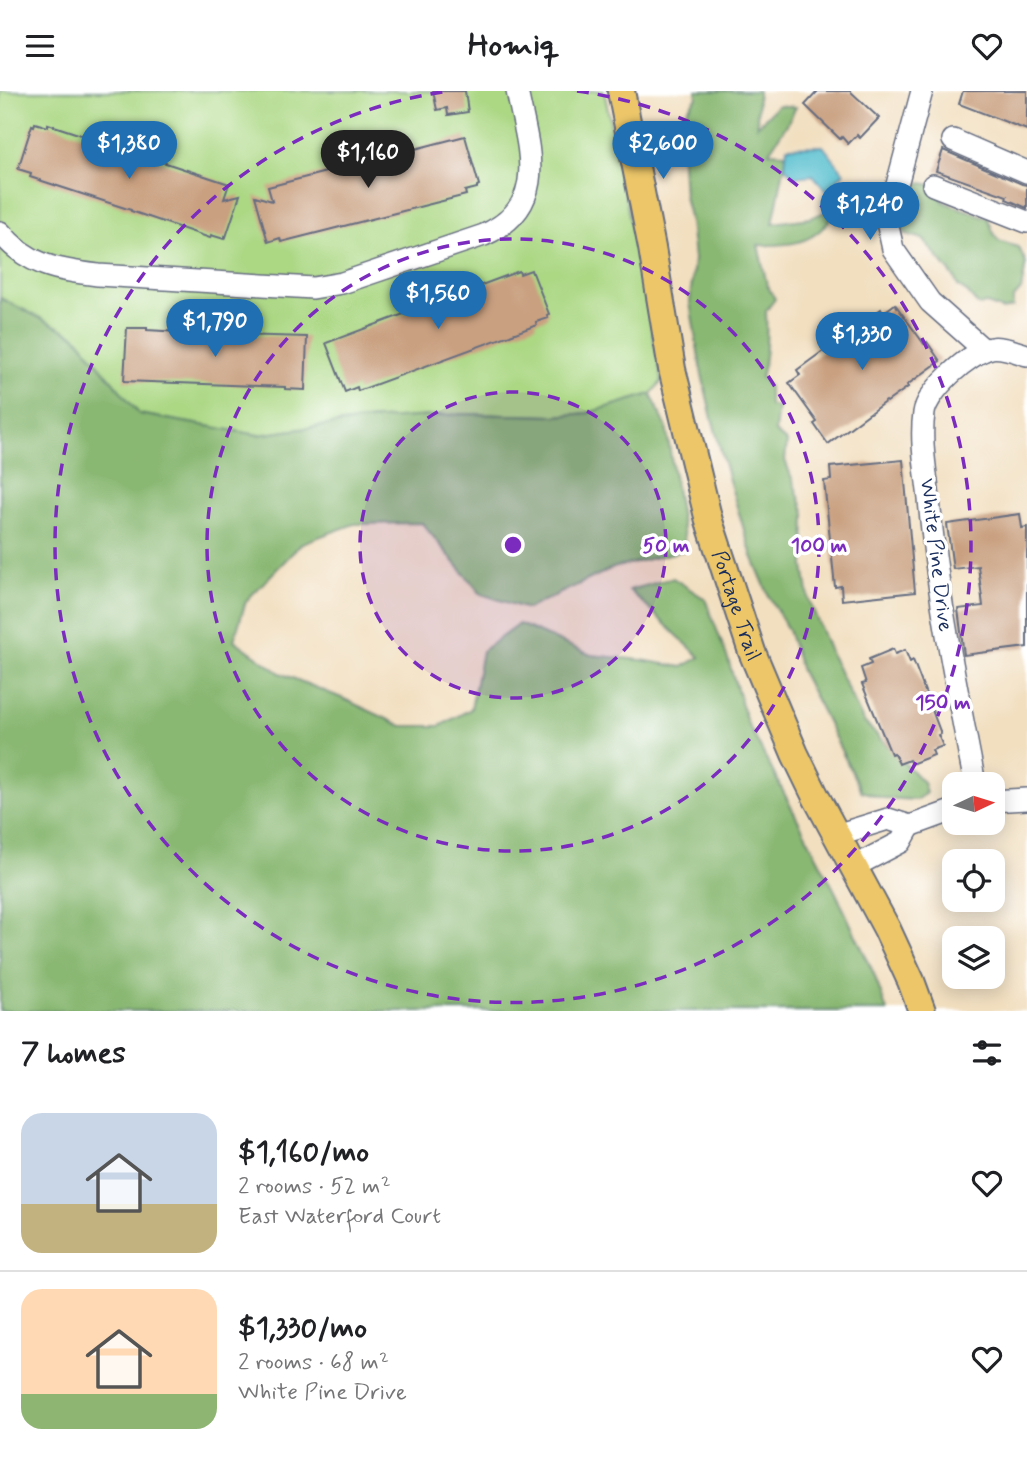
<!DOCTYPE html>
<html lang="en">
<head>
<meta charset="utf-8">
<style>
	body { margin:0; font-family:Mynerve,sans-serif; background:#f6f6f6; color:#202124; height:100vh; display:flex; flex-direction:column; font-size:26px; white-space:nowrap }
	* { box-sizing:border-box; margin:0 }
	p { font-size:23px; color:#757577 }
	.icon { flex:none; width:38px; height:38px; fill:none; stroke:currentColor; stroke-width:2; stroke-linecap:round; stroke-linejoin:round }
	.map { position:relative; height:920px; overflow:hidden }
	.panel { display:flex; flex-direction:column; background:#fff; flex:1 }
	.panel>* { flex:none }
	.needle { width:46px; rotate:86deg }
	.fabs { position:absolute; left:942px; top:681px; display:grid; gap:14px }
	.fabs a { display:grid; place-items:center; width:63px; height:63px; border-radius:14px; background:#fff; box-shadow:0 4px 18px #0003; font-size:35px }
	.price { position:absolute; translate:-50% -60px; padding:0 16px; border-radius:24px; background:#1f6fb2; color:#fff; font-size:23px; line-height:46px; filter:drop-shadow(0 2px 4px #0008) }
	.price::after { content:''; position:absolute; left:50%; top:42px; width:21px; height:16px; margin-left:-10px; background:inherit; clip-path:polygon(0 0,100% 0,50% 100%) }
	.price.selected { background:#222; color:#fff }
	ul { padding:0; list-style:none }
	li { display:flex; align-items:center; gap:21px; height:175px; padding:0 21px }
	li+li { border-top:2px solid #e0e0e0 }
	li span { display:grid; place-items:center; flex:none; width:196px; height:140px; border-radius:21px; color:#555 }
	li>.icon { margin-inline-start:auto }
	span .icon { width:84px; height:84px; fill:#fffc; stroke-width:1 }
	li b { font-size:30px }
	h2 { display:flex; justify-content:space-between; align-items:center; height:84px; padding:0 21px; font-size:30px }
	header { display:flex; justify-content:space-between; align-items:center; height:91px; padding:0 21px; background:#fff; font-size:32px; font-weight:700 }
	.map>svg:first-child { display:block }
	.green { fill:#acd884; stroke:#648471; stroke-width:2 }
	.forest { fill:#89b872; stroke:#527468; stroke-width:2 }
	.water { fill:#53bece; stroke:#377696; stroke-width:2 }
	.building { fill:#c9a080 }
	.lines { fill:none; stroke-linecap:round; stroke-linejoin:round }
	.minor-casing { stroke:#666d80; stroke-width:24 }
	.major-casing { stroke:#666d80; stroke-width:30 }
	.minor { stroke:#fff; stroke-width:21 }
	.major { stroke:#ecc669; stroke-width:26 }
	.ring { fill:none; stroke:#7b2cbf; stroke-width:3.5; stroke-dasharray:12 9 }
	.labels { text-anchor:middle; stroke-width:7; stroke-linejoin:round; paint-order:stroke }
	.street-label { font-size:21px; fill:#1b2f5e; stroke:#fff }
	.centre { fill:#7b2cbf; stroke:#fff; stroke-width:3.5 }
	.ring-label { font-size:21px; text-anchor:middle; font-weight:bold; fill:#7b2cbf; stroke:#fff; stroke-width:7; stroke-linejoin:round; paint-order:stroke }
</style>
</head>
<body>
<header><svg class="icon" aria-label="menu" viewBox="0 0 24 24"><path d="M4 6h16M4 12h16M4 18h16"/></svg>Homiq<svg class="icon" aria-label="heart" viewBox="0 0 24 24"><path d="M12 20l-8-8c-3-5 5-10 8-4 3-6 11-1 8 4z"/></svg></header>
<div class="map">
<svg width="1027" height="920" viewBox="0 0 1027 920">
	<rect width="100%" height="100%" fill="#fff"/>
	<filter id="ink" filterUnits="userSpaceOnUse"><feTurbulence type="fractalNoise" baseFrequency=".0143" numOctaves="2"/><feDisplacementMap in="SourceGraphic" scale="14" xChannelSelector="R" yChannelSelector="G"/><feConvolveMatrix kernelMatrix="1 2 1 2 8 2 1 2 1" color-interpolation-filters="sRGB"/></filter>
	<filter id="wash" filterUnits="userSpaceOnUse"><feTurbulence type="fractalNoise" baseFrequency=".00686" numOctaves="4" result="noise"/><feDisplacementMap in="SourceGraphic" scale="28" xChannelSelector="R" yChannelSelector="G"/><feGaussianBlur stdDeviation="1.57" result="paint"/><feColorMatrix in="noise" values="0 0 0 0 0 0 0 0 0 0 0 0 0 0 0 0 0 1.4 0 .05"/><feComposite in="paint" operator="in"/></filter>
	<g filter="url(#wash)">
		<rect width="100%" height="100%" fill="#f2dfc0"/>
		<polygon class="green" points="0,0 604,0 662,290 651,303 588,322 555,325 465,323 364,329 258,344 139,323 76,245 0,207"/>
		<g class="forest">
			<path d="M 696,0 L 758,0 L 757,35 L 778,14 L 796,16 L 786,35 L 769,61 L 785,62 L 786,68 L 773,132 L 811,127 L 829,119 L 832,125 C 815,153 789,155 758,154 L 767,194 L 775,208 L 766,220 C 767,243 767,264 761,286 L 769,296 L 769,315 L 778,315 L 775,341 L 787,351 L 785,369 L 805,422 L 804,475 L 809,508 L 832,566 L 863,630 L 923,691 L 926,702 L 916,709 L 883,707 L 861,700 L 823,622 L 801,580 L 788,539 L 769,505 L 752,465 L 728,386 L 711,323 L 701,279 L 690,212 L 694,168 L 690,130 L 684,105 L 681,55 L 682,36 L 687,19 L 697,6 Z"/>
			<path d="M 914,91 L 933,94 L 943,110 L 946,112 L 988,127 L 994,143 L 999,150 L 1018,156 L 1021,161 L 1026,172 L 1021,199 L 1013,208 L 1013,216 L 1003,219 L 987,213 L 978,214 L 968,202 L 958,195 L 954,186 L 923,148 L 904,142 C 901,124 906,107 914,91 Z"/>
			<polygon points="0,207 76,245 139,323 258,344 364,329 465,323 555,325 588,322 651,303 666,335 686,459 613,477 527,518 481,503 422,432 354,433 302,452 246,510 234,549 280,582 344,608 402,635 440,635 471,618 482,560 519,533 591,564 641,569 682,576 700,566 629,499 673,487 705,508 728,568 747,631 835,800 874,883 887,920 0,920"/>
		</g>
		<polygon class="water" points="823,55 844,82 827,100 813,84 794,86 785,76 787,56"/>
		<g id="blocks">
			<g class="building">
				<polygon points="433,0 465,0 468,21 448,24 447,17 437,19"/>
				<polygon points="818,0 850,0 879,27 860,47 857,44 848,53 842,46 840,48 805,14"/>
				<polygon points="963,0 1027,0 1027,39 959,13"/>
				<polygon points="35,32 48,36 48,33 229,93 224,108 240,104 226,146 225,145 224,148 211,144 210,147 131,120 131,119 30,86 31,82 18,78 32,34 34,35"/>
				<polygon points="465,45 479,94 477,95 477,97 465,100 466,104 281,151 280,147 268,151 255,105 272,110 268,96"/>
				<polygon points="943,59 1022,93 1027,94 1027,117 1006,108 1007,105 936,80"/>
				<polygon points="531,179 532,182 533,182 549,223 547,224 548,227 536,231 537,234 358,300 357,296 345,301 326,252 519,180 520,183"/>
				<polygon points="895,213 924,253 927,251 940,270 907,294 908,296 887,311 886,310 828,353 814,333 817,331 789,292 800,284 797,279 881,218 883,222"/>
				<polygon points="127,237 147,237 147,239 197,242 198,240 236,242 236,244 307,246 305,299 285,298 285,296 124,290"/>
				<polygon points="903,369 915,501 842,509 841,495 835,496 824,390 831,389 830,376"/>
				<polygon points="1020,423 1022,437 1027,436 1027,556 964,564 958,518 983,515 978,475 953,478 947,433"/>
				<polygon points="893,558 895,563 905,559 910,571 913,569 941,643 938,644 943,655 932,659 934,664 911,673 909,669 899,673 894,662 891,663 862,593 866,592 861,577 871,573 869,568"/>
			</g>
		</g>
	</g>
	<g filter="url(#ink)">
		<use href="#blocks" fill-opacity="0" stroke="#666d80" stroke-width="2"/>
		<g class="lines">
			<defs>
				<g id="minor">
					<polyline points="922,0 887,131 893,158 930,211 984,259"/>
					<polyline points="953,49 1027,81"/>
					<polyline points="933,94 1027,131"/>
					<path d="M 0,141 C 28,175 57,179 98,184 L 313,197 L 342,192 L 484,144 C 551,114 528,56 517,0"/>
					<path d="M 975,693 C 957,598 937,504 929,408 C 926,380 920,350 924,322 C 927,300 969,262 991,257 C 1001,255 1017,261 1027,264"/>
					<polyline points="992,710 1027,708"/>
					<polyline points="836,744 888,728 910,735 954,719"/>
					<polyline points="853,776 901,751 910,735"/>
				</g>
				<g id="major">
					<path id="s1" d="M 621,0 L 652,157 L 672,278 L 709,430 L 752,561 L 795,663 L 816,706 L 887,838 L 911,890 L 922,920"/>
				</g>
			</defs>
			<use href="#minor" class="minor-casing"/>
			<use href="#major" class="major-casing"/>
			<use href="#minor" class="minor"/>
			<use href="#major" class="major"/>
		</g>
	</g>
	<circle cx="513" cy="454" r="153" fill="#7b2cbf" fill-opacity=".12"/>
	<g class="ring">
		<circle cx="513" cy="454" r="153"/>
		<circle cx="513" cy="454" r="306"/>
		<path d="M577 0A458 458 0 1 1 449 0"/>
	</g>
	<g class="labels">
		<g class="street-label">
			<text transform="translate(937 464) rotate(83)" y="7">White Pine Drive</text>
			<text dy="7" stroke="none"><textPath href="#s1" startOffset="528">Portage Trail</textPath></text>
		</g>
	</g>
	<circle cx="513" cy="454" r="10" class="centre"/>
	<g class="ring-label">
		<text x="666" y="461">50 m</text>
		<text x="819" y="461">100 m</text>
		<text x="943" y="618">150 m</text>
	</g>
</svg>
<div class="fabs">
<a><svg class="needle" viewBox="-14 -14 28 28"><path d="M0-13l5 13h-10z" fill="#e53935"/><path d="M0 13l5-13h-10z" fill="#757577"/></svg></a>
<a><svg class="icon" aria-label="locate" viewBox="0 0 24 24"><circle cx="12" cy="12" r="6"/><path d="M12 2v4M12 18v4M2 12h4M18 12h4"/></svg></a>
<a><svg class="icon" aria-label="layers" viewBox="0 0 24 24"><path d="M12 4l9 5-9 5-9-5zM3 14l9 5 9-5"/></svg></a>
</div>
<b class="price" style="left:129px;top:90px">$1,380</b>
<b class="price" style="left:663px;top:90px">$2,600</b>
<b class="price selected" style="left:368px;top:99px">$1,160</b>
<b class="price" style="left:870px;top:151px">$1,240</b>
<b class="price" style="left:438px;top:240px">$1,560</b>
<b class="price" style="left:215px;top:268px">$1,790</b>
<b class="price" style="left:862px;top:281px">$1,330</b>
</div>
<section class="panel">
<h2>7 homes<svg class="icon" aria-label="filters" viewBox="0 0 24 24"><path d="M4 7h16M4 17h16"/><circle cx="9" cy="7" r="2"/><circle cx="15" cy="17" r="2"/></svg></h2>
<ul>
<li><span style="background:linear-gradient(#c9d6e8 65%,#c2b280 0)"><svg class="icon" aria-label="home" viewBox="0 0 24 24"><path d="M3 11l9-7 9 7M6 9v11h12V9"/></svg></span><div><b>$1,160/mo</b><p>2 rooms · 52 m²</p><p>East Waterford Court</p></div><svg class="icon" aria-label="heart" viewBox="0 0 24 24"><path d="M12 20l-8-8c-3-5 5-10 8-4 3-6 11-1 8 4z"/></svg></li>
<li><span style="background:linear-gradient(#ffd9b3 75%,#8fb573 0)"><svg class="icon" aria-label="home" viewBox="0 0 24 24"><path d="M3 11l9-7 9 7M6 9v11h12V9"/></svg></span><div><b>$1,330/mo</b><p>2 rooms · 68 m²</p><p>White Pine Drive</p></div><svg class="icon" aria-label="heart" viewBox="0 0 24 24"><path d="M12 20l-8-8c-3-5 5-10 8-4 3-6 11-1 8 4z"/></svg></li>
</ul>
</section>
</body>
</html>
